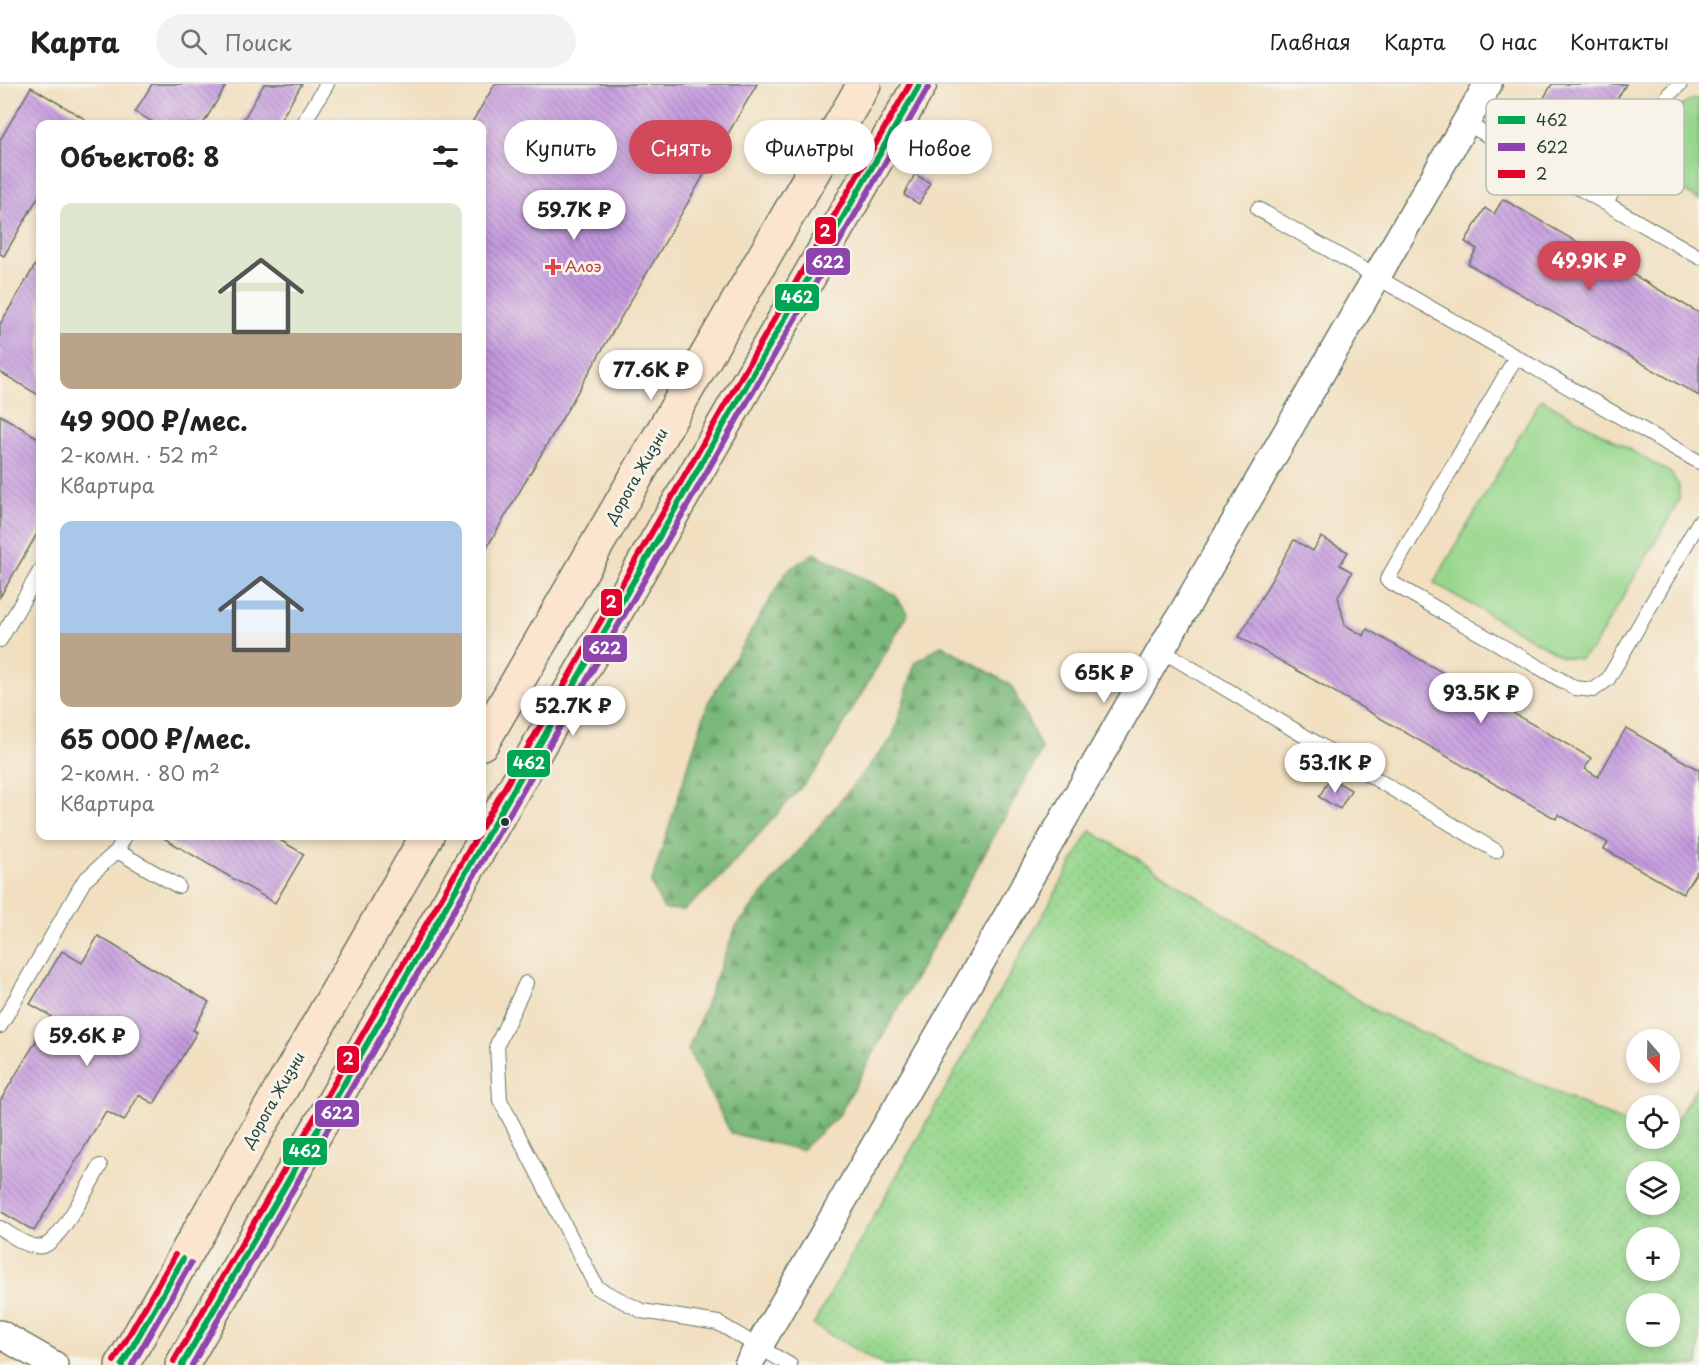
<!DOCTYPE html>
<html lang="ru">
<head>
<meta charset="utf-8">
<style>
	body { margin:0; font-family:"Playpen Sans",sans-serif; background:#f2f2f2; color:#222; height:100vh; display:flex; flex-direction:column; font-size:22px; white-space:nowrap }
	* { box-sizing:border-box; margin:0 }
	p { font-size:20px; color:#767676 }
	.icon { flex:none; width:33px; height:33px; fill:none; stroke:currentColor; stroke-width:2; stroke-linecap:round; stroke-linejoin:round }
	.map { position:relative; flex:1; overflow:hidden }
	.drawer { position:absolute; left:36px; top:36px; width:450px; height:720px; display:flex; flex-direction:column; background:#fff; border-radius:12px; box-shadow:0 3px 9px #0003 }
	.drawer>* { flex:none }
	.top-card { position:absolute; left:504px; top:36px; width:570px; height:54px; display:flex; gap:12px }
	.needle { width:39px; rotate:160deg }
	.fabs { position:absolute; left:1626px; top:945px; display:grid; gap:12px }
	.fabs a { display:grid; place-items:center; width:54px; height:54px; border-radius:50%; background:#fff; box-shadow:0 3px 9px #0003; font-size:30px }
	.price { position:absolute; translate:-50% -51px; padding:0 14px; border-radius:21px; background:#fff; color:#222; font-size:20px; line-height:39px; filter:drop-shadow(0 2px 3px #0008) }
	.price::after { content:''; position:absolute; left:50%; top:36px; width:18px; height:14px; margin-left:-9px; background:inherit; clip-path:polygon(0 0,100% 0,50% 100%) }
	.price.active { background:#d1495b; color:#fff }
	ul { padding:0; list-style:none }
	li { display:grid; align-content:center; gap:12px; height:318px; padding:0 24px }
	li span { display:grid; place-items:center; height:186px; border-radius:12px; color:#555 }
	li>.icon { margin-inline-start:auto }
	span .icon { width:108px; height:108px; fill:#fffc; stroke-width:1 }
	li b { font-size:26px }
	h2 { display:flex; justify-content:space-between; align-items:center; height:72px; padding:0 24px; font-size:26px }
	.tag { padding:0 21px; border-radius:27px; background:#fff; box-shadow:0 3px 9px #0003; font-size:21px; line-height:54px }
	.tag.active { background:#d1495b; color:#fff }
	header { display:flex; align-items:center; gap:36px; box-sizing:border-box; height:84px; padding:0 30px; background:#fff; border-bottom:2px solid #e0e0e0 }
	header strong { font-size:28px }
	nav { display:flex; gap:33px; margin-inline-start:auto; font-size:21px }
	.search { width:420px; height:54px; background:#f2f2f2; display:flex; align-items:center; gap:15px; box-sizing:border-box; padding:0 21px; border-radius:33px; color:#767676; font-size:22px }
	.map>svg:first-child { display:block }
	.grass { fill:url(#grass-dots); stroke:#5b8a60; stroke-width:1.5; fill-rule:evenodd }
	.forest { fill:url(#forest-firs); stroke:#4c7a56; stroke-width:1.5 }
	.park { fill:#97d78d; stroke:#5b8a60; stroke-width:1.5 }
	.building { fill:url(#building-back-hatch) }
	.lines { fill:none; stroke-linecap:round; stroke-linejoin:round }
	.service-casing { stroke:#687665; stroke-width:16 }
	.minor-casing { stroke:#687665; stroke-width:30 }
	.secondary-casing { stroke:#687665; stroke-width:36 }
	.service { stroke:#fff; stroke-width:14 }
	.minor { stroke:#fff; stroke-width:27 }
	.secondary { stroke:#fce5cf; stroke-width:33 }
	.bus-1-casing { stroke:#f7f3e8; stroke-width:10 }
	.bus-2-casing { stroke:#f7f3e8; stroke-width:10 }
	.bus-3-casing { stroke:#f7f3e8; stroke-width:10 }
	.bus-1 { stroke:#00a651; stroke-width:6 }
	.bus-2 { stroke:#8e44ad; stroke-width:6 }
	.bus-3 { stroke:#e4002b; stroke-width:6 }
	.health-dot { fill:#e0444e; stroke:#f7f3e8; stroke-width:2 }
	.bus-dot { fill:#1f3d34; stroke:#f7f3e8; stroke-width:2 }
	.labels { text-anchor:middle; stroke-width:6; stroke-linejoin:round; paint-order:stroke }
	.health-label { font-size:15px; fill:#be3a42; stroke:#f7f3e8; text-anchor:start }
	.street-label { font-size:15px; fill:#1f3d34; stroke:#f7f3e8 }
	.key { fill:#f7f3e8; stroke:#b6bcb2; stroke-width:1.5 }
	.key-label { font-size:16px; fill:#1f3d34 }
	.line-badge { stroke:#f7f3e8; stroke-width:2 }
	.badge-label { font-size:16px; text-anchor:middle; font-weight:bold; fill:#fff }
</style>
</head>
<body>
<header>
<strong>Карта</strong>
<div class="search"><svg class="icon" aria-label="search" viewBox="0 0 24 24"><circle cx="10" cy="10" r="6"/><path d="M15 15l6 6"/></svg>Поиск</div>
<nav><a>Главная</a><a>Карта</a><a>О нас</a><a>Контакты</a></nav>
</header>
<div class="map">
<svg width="1699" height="1281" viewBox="0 0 1699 1281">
	<defs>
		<pattern id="grass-dots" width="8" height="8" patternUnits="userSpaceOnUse" patternTransform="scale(1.5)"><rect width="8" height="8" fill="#97d78d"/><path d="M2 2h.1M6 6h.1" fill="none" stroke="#82b97a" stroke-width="1.8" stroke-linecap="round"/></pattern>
		<pattern id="forest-firs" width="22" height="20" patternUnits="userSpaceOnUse" patternTransform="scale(1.5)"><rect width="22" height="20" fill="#79b878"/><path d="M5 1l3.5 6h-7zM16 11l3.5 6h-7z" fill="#639763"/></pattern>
		<pattern id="building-back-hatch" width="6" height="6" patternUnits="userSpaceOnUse" patternTransform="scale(1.5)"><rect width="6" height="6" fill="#c499df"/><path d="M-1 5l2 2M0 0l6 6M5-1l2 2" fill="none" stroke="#9f7eb6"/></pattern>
	</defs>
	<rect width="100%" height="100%" fill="#f7f3e8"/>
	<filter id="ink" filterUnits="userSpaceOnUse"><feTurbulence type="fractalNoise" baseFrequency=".0167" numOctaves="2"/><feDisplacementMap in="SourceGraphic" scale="12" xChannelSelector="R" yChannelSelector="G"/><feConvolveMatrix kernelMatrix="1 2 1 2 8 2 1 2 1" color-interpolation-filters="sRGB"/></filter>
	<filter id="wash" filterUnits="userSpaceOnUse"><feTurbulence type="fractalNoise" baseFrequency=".008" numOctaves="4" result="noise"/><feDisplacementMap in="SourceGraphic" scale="24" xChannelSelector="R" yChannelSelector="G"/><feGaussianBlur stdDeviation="1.35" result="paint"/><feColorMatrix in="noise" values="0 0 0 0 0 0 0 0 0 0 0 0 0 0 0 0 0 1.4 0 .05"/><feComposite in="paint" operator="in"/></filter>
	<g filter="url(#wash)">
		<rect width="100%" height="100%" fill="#f1dfc0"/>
		<path class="grass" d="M 1090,747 L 1153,784 L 1375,927 L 1636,1044 L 1636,1054 L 1670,1054 L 1670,1047 L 1699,999 L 1699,1281 L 883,1281 L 813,1241 ZM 1636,1088 L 1670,1088 L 1670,1120 L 1636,1120 ZM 1636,1154 L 1670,1154 L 1670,1186 L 1636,1186 ZM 1636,1220 L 1670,1220 L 1670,1252 L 1636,1252 Z"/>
		<g class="forest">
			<polygon points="814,469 895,511 908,530 818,684 717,797 684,826 664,825 651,800 708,619 787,487"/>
			<polygon points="942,561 1011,601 1042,666 839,1031 801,1066 731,1049 688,966 736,843 893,653 915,579"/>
		</g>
		<g class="park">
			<polygon points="1692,15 1699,15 1699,116 1645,85 1682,22"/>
			<polygon points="1541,315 1671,389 1679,402 1679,417 1593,564 1580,575 1563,573 1434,499"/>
		</g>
		<g id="blocks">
			<g class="building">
				<polygon points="152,0 227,0 203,40 156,40 135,28"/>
				<polygon points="264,0 302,0 278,40 241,40"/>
				<polygon points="495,0 757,0 482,472 482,40 471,40"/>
				<polygon points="1552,0 1626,0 1579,80 1524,48"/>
				<polygon points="31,3 85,35 82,40 40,40 40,110 4,172 0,170 0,56"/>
				<polygon points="915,90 930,99 919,120 904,111"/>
				<polygon points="1503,115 1699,229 1699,312 1468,180 1477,165 1465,158 1485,124 1494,130"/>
				<polygon points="40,173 40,312 0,288 0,240"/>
				<polygon points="0,331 40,355 40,445 0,513"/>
				<polygon points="1321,453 1348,468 1340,481 1352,488 1338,513 1345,541 1364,552 1367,545 1591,674 1585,685 1598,693 1626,644 1699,686 1699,788 1697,787 1683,810 1604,765 1608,759 1558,730 1556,735 1239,553 1294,456 1313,467"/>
				<polygon points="1330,694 1351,706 1340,725 1319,713"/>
				<polygon points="160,752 273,752 304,770 275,819"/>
				<polygon points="98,852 209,918 193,946 197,948 154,1020 139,1011 124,1037 106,1027 34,1147 0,1127 0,1017 51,932 30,920 62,867 82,879"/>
			</g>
		</g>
	</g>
	<g filter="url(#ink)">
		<use href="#blocks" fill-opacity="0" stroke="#687665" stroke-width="1.5"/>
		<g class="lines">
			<defs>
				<g id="service">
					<polyline points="1466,39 1699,173"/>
					<polyline points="303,40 327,0"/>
					<polyline points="1606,119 1669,10 1680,0"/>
					<polyline points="1258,125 1699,378"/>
					<polyline points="1516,273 1387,496 1575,604 1593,606 1608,595 1699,438"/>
					<polyline points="0,556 40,487"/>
					<polyline points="1161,566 1496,767"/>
					<polyline points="117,767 178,802"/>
					<polyline points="526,899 497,961 500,1016 597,1204 642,1227 718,1239 790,1281"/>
					<polyline points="0,942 84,797 117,767 125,752"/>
					<path d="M 0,1144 C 12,1151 28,1165 43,1162 C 59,1159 91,1098 100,1082"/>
				</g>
				<g id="minor">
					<polyline points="0,1250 54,1281"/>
					<polyline points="748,1281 1488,0"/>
				</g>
				<g id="secondary">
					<polyline points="482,659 864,0"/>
					<polyline points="122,1281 427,752"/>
					<polyline points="182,1281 920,0"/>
				</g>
			</defs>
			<use href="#service" class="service-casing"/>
			<use href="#minor" class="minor-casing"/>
			<use href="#secondary" class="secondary-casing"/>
			<use href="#service" class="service"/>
			<use href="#minor" class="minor"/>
			<use href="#secondary" class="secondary"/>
			<defs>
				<g id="bus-1">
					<polyline points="122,1281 183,1175"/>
					<polyline points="182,1281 920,0"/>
				</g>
				<g id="bus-2">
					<polyline points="132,1281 191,1179"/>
					<polyline points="192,1281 928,4"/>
				</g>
				<g id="bus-3">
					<polyline points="482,743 910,0"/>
					<polyline points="114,1277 175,1171"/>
					<polyline points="174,1277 477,752"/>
				</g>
			</defs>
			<use href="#bus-1" class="bus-1-casing"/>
			<use href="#bus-2" class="bus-2-casing"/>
			<use href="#bus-3" class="bus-3-casing"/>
			<use href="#bus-1" class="bus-1"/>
			<use href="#bus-2" class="bus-2"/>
			<use href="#bus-3" class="bus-3"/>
		</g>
	</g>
	<path class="health-dot" d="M550 174h6v6h6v6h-6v6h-6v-6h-6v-6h6z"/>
	<circle class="bus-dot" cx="505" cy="738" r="5"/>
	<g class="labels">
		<g class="health-label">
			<text x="565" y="188">Алоэ</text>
		</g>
		<g class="street-label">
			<text transform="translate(637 392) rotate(-60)" y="5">Дорога Жизни</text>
			<text transform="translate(274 1016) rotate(-60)" y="5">Дорога Жизни</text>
		</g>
	</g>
	<rect x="1486" y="15" width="198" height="96" rx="9" class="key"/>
	<rect x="1498" y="32" width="27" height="8" fill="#00a651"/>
	<rect x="1498" y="59" width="27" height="8" fill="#8e44ad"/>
	<rect x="1498" y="86" width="27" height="8" fill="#e4002b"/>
	<g class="key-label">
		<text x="1536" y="42">462</text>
		<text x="1536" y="69">622</text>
		<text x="1536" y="96">2</text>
	</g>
	<g class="line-badge">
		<rect x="814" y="132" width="23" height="29" rx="6" fill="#e4002b"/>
		<rect x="805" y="163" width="46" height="29" rx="6" fill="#8e44ad"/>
		<rect x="774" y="199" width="46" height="29" rx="6" fill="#00a651"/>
		<rect x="600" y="504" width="23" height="29" rx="6" fill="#e4002b"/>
		<rect x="582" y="550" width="46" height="29" rx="6" fill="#8e44ad"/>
		<rect x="506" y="665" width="45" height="29" rx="6" fill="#00a651"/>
		<rect x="336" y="961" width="24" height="29" rx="6" fill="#e4002b"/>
		<rect x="314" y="1015" width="46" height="29" rx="6" fill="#8e44ad"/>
		<rect x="282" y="1053" width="46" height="29" rx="6" fill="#00a651"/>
	</g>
	<g class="badge-label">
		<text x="825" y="153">2</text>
		<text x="828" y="184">622</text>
		<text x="797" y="219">462</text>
		<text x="611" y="524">2</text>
		<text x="605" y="570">622</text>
		<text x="529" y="685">462</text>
		<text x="348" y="981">2</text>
		<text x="337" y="1035">622</text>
		<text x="305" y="1073">462</text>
	</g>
</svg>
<div class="fabs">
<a><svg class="needle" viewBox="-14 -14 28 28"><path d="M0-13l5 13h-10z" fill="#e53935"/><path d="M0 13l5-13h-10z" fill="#767676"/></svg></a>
<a><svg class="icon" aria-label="locate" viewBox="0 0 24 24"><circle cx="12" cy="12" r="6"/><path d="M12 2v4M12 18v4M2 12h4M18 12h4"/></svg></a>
<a><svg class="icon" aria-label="layers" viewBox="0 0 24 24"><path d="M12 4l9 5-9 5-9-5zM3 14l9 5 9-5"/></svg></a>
<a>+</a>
<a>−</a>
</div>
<b class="price" style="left:574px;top:157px">59.7K ₽</b>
<b class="price active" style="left:1589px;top:208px">49.9K ₽</b>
<b class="price" style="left:651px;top:317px">77.6K ₽</b>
<b class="price" style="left:1104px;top:620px">65K ₽</b>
<b class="price" style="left:1481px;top:640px">93.5K ₽</b>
<b class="price" style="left:573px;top:653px">52.7K ₽</b>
<b class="price" style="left:1335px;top:710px">53.1K ₽</b>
<b class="price" style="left:87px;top:983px">59.6K ₽</b>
<div class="top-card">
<a class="tag">Купить</a>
<a class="tag active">Снять</a>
<a class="tag">Фильтры</a>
<a class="tag">Новое</a>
</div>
<section class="drawer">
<h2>Объектов: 8<svg class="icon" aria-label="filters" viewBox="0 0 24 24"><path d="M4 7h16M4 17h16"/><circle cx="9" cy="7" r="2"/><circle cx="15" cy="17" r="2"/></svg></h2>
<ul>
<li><span style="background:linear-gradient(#dfe7d0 70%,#b9a48a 0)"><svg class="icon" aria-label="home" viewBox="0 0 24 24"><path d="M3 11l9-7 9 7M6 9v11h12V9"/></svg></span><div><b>49 900 ₽/мес.</b><p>2-комн. · 52 m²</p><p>Квартира</p></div></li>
<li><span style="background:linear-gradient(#a9c7e8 60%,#b9a48a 0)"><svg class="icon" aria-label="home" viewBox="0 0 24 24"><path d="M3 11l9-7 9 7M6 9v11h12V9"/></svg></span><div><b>65 000 ₽/мес.</b><p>2-комн. · 80 m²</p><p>Квартира</p></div></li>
</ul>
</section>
</div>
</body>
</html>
